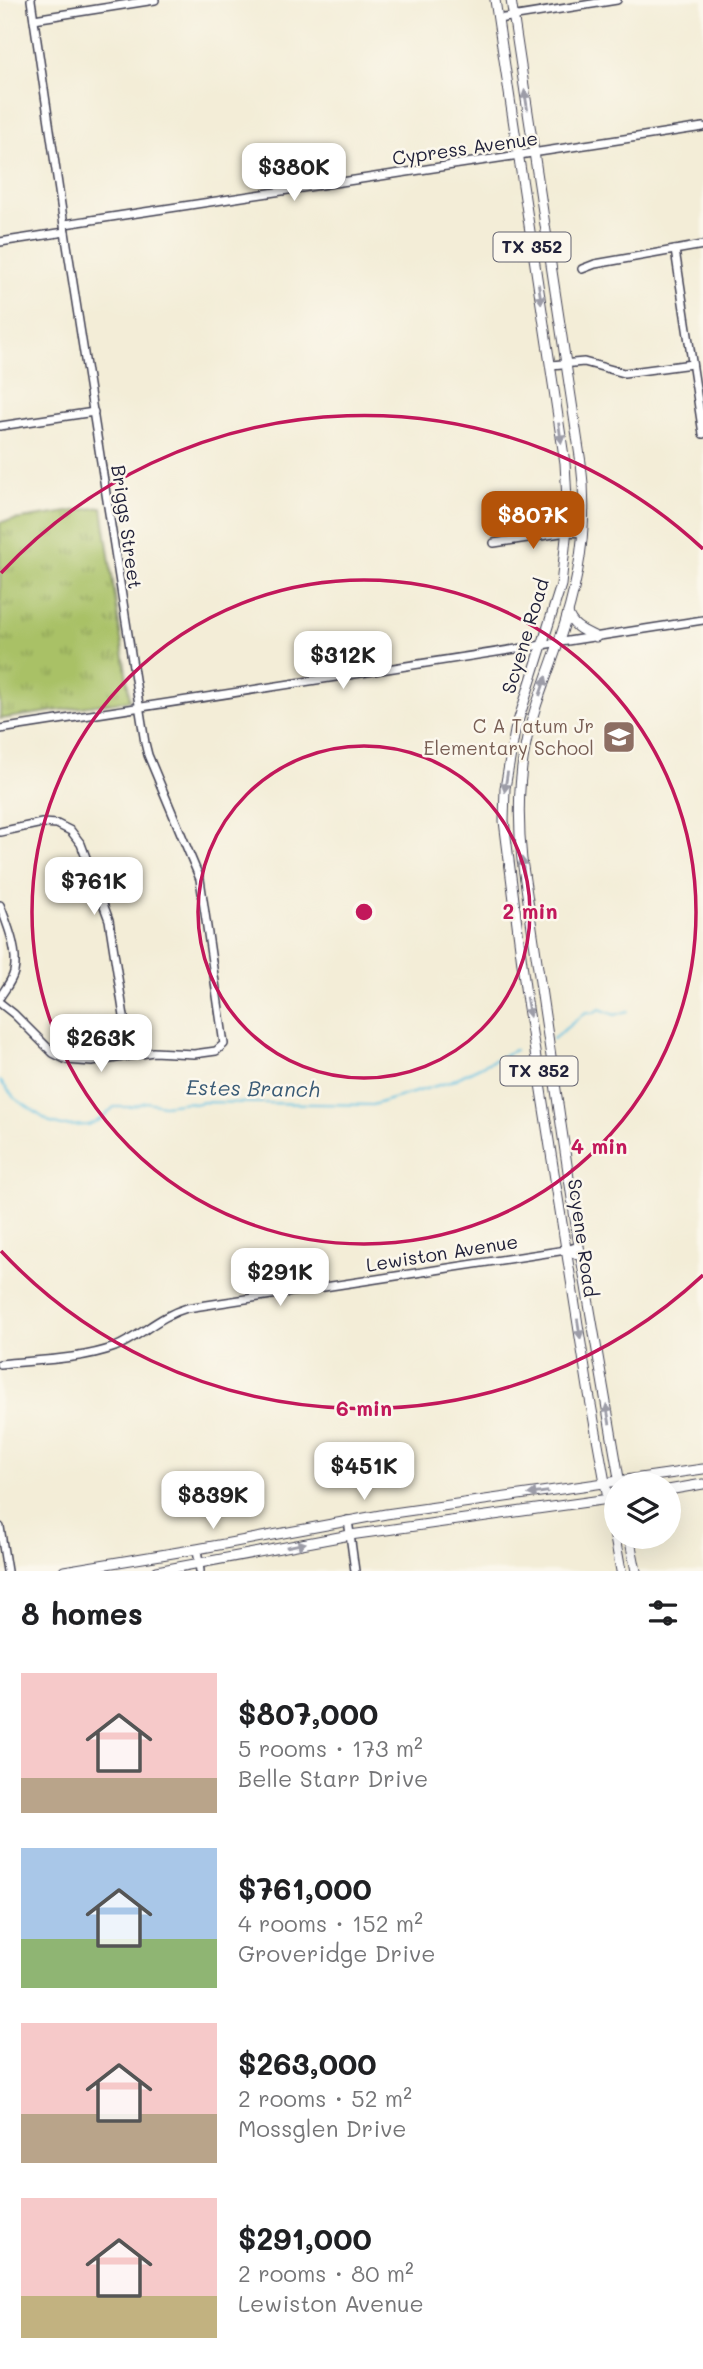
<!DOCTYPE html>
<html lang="en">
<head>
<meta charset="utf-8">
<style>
	body { margin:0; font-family:Mali,sans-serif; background:#f6f6f6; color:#202124; height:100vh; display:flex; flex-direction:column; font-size:26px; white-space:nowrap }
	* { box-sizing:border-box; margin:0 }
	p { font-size:23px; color:#757577 }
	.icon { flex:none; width:38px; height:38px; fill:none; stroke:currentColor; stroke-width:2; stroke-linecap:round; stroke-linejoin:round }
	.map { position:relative; height:1571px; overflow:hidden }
	.panel { display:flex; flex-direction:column; background:#fff; flex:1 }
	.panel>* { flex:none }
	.tools { position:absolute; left:604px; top:1472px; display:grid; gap:14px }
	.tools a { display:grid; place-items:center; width:77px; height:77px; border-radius:50%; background:#fff; box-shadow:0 7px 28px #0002; font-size:35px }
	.price { position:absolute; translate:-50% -60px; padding:0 16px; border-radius:14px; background:#fff; color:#222; font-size:23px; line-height:46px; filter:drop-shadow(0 2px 4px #0008) }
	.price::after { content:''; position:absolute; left:50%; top:42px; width:21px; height:16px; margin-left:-10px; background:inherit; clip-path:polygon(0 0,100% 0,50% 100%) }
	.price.current { background:#b45309; color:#fff }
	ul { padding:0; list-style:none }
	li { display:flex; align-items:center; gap:21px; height:175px; padding:0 21px }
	li span { display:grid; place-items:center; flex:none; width:196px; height:140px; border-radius:0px; color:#555 }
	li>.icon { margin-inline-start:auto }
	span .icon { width:84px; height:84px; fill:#fffc; stroke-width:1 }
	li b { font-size:30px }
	h2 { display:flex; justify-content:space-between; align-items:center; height:84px; padding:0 21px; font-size:30px }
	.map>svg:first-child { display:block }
	.park { fill:url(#park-tufts); stroke:#667250; stroke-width:2 }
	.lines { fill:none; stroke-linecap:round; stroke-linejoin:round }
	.stream { stroke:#65c1e2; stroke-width:2 }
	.minor-casing { stroke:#414052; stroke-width:10 }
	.major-casing { stroke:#414052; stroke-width:11 }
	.minor { stroke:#fff; stroke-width:7 }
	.major { stroke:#fff; stroke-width:9 }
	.oneway { fill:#9c9ca7 }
	.ring { fill:none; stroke:#c2185b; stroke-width:3.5 }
	.labels { text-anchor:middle; stroke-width:5; stroke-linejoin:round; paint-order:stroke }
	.shield { fill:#fbf7ec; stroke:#636270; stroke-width:2 }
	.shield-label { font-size:18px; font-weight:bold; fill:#22223b }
	.street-label { font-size:19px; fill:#22223b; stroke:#fbf7ec }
	.education-label { font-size:19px; fill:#785e54; stroke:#fbf7ec; text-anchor:end }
	.water-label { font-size:21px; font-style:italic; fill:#395a75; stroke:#fbf7ec }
	.centre { fill:#c2185b; stroke:#fbf7ec; stroke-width:3.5 }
	.ring-label { font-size:21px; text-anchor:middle; font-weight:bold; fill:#c2185b; stroke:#fbf7ec; stroke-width:5; stroke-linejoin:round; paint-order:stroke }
</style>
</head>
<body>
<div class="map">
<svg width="703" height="1571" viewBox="0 0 703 1571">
	<defs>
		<pattern id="park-tufts" width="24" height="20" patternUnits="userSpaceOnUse" patternTransform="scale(1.75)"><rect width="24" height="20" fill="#a9c166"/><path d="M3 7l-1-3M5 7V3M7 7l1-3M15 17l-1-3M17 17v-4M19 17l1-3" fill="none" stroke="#899c55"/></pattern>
	</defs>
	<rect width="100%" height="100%" fill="#fbf7ec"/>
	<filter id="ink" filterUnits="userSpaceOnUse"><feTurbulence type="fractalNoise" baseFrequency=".0143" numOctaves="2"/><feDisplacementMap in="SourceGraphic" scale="14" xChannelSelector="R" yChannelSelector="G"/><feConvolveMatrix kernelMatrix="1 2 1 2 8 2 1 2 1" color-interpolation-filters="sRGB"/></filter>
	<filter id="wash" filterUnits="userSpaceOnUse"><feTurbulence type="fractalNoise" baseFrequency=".00686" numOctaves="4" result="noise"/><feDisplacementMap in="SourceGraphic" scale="28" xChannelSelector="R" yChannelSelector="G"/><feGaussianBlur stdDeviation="1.57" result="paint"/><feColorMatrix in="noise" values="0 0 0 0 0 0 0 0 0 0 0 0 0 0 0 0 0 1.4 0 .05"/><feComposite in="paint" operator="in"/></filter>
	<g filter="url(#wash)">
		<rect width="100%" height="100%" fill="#f3edd7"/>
		<polygon class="park" points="102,507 130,700 0,719 0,522"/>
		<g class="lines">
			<g class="stream">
				<polyline points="553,1039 586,1012 593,1013 600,1009 615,1015 628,1011"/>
				<polyline points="0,1081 16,1099 51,1123 62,1126 88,1125 101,1119 114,1107 131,1107 146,1102 164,1105 188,1102 194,1104 203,1102 372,1105 449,1082 515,1050"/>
			</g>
		</g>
	</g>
	<g filter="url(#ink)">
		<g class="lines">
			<defs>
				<g id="minor">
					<polyline points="34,19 155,0"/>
					<polyline points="498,19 617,0"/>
					<polyline points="65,224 703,127"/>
					<polyline points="0,242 65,232"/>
					<polyline points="675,250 703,434"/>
					<polyline points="582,269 595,264 703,245"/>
					<polyline points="551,365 584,362 624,373 692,364"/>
					<polyline points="0,426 94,412"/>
					<polyline points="494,543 567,532 583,533"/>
					<polyline points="0,729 703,620"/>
					<polyline points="0,832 42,823 57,824 71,831 81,844 109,920 130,1055"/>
					<path d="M 0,905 C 7,924 19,951 14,972 C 12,981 5,989 0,997"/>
					<polyline points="0,1003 14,1014 53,1053 67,1060 92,1062 153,1052 194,1054 216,1051 224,1044 200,879 148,755 145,743 65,232 31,0"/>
					<polyline points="579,1246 566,1250 581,1257"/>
					<path d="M 0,1364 C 37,1360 79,1360 115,1347 C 141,1336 159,1316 187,1308 L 566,1250"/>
					<polyline points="348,1520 355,1571"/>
					<polyline points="0,1527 7,1571"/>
					<polyline points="197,1549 200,1571"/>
				</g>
				<g id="major">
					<polyline points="495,0 565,463 568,519 561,585 515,731 505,788 504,821 526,995 588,1388 621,1571"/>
					<path d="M 511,0 L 581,463 C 589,524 579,584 559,641 C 547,677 532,711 525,748 C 518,785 518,823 522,860 L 579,1246 L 620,1484"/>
					<path d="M 568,613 C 572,627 584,631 596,637"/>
					<polyline points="668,1490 703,1484"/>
					<polyline points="629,1536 636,1571"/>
					<polyline points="64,1571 197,1549 386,1514 703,1469"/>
					<polyline points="157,1571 350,1535 616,1498"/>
				</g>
			</defs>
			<use href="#minor" class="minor-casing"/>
			<use href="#major" class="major-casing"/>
			<use href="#minor" class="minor"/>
			<use href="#major" class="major"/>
		</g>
		<defs><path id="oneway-solid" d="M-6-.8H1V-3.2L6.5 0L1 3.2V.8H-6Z" transform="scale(1.75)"/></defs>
		<g class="oneway">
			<use href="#oneway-solid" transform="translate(526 100) rotate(-99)"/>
			<use href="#oneway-solid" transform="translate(540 294) rotate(81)"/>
			<use href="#oneway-solid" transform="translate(560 433) rotate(82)"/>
			<use href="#oneway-solid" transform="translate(543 686) rotate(-71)"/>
			<use href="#oneway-solid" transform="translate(506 782) rotate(99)"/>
			<use href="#oneway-solid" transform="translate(523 867) rotate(-98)"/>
			<use href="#oneway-solid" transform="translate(528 1007) rotate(80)"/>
			<use href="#oneway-solid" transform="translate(579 1329) rotate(81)"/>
			<use href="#oneway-solid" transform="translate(608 1414) rotate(-100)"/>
			<use href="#oneway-solid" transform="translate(538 1493) rotate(172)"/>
			<use href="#oneway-solid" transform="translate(296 1545) rotate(-11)"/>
		</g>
	</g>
	<g class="ring">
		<circle cx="364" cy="912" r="166"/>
		<circle cx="364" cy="912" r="332"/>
		<path d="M703 1275A497 497 0 0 1 1 1251M1 573A497 497 0 0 1 703 549"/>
	</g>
	<defs>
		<symbol id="school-square" viewBox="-11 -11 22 22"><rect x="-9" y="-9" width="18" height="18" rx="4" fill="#8d6e63" stroke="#fbf7ec"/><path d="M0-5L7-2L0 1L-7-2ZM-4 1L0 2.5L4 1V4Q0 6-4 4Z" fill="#fff"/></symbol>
	</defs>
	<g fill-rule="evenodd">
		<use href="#school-square" x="600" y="718" width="38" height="38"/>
	</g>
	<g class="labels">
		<g class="shield">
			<rect x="493.5" y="232.5" width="77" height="29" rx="5"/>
			<rect x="500.5" y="1056.5" width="77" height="29" rx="5"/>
		</g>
		<g class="shield-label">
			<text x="532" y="253">TX 352</text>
			<text x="539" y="1077">TX 352</text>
		</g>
		<g class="street-label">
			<text transform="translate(465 148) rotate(-8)" y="7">Cypress Avenue</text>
			<text transform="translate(127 527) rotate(82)" y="7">Briggs Street</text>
			<text transform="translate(525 636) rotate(-73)" y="7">Scyene Road</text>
			<text transform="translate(583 1238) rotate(82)" y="7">Scyene Road</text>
			<text transform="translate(442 1253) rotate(-9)" y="7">Lewiston Avenue</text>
		</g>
		<g class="education-label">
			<text x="594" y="733">C A Tatum Jr<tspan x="594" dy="22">Elementary School</tspan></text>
		</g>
		<g class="water-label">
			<text transform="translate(253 1089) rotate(1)" y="7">Estes Branch</text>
		</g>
	</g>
	<circle cx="364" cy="912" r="10" class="centre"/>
	<g class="ring-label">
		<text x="530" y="919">2 min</text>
		<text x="599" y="1154">4 min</text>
		<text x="364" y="1416">6 min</text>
	</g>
</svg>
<div class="tools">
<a><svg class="icon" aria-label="layers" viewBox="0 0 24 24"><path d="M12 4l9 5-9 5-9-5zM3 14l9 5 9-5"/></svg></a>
</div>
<b class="price" style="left:294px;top:203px">$380K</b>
<b class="price current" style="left:533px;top:551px">$807K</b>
<b class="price" style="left:343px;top:691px">$312K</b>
<b class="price" style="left:94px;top:917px">$761K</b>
<b class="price" style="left:101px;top:1074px">$263K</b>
<b class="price" style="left:280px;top:1308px">$291K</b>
<b class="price" style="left:364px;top:1502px">$451K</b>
<b class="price" style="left:213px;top:1531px">$839K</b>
</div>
<section class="panel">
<h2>8 homes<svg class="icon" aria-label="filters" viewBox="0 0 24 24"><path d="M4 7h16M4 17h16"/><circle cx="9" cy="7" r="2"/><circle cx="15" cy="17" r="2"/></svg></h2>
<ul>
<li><span style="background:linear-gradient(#f6c9c9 75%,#b9a48a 0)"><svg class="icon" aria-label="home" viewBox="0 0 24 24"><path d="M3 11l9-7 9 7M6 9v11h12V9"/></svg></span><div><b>$807,000</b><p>5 rooms · 173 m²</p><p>Belle Starr Drive</p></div></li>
<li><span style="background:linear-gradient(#a9c7e8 65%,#8fb573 0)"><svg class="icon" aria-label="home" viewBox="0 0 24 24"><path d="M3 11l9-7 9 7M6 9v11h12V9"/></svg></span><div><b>$761,000</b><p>4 rooms · 152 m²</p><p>Groveridge Drive</p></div></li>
<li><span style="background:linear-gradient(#f6c9c9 65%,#b9a48a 0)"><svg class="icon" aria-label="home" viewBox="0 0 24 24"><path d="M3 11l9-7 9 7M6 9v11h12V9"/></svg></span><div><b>$263,000</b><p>2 rooms · 52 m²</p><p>Mossglen Drive</p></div></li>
<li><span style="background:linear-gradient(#f6c9c9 70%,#c2b280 0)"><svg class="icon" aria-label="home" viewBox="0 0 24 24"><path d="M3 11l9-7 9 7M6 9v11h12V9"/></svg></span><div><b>$291,000</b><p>2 rooms · 80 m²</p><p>Lewiston Avenue</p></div></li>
</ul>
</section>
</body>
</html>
